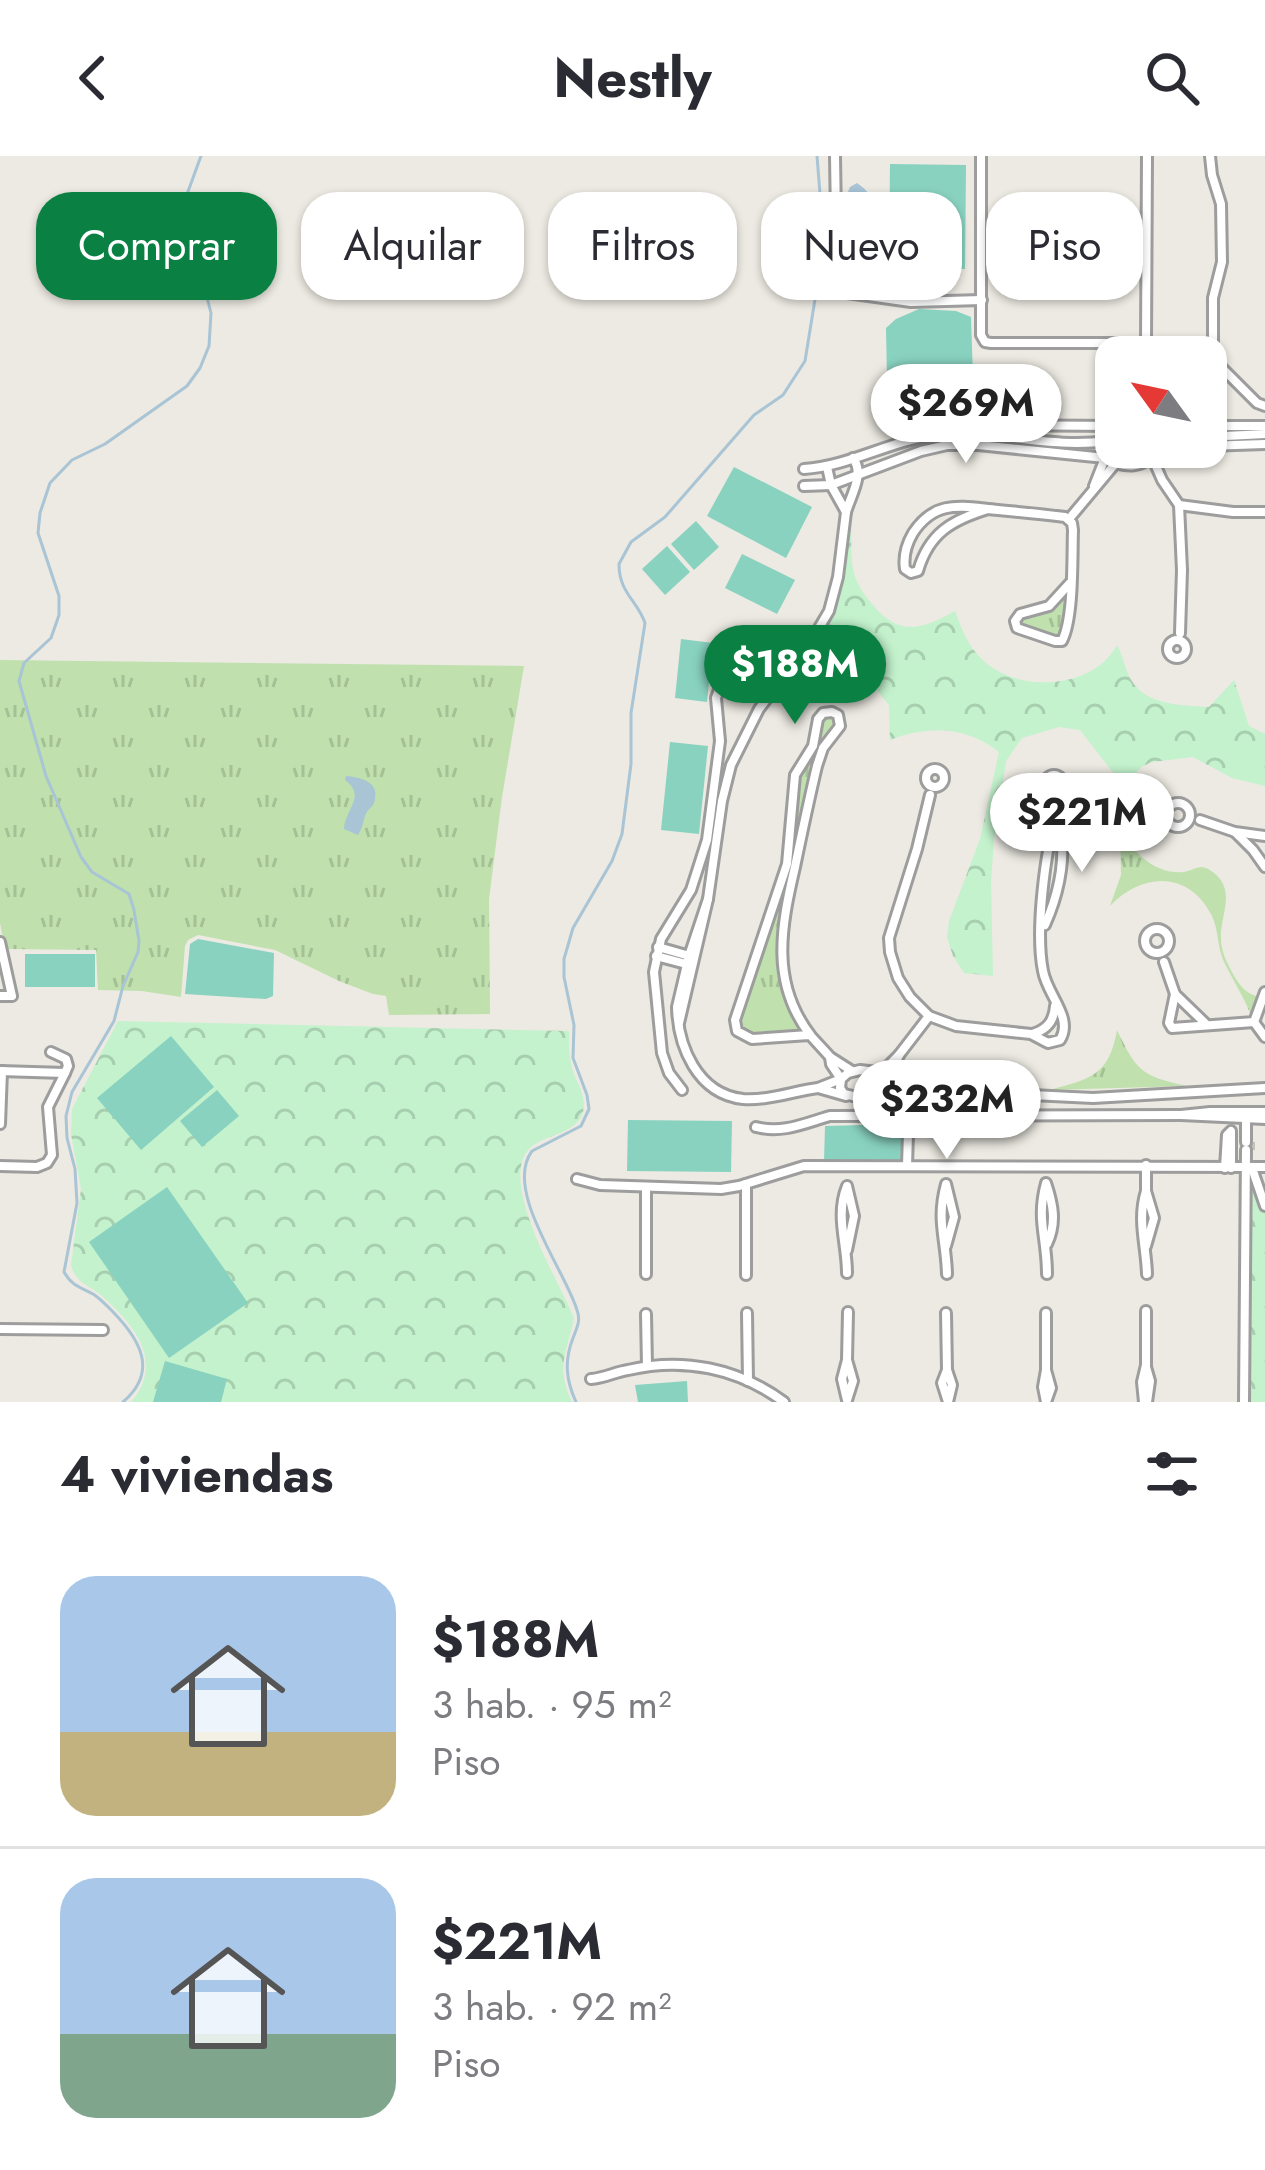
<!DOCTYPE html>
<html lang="es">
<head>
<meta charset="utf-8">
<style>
	body { margin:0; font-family:Jost,sans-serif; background:#f2f2f3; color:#2b2b33; height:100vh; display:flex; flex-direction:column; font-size:45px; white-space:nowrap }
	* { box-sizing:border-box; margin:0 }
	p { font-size:39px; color:#7c7c81 }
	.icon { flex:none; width:66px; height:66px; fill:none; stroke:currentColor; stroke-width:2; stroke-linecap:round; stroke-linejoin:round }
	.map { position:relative; height:1246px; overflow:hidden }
	.drawer { display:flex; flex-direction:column; background:#fff; flex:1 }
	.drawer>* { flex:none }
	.guide { position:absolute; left:36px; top:36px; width:1194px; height:108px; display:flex; gap:24px }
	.needle { width:78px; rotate:303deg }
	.controls { position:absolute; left:1095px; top:180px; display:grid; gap:24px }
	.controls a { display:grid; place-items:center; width:132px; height:132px; border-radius:24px; background:#fff; box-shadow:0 3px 9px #0004; font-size:60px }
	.price { position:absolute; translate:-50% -102px; padding:0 27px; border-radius:42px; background:#fff; color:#222; font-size:39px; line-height:78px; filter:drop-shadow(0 3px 6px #0008) }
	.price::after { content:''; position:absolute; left:50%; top:72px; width:36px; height:27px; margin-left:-18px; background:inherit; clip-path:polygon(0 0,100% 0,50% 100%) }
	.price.active { background:#0b8043; color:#fff }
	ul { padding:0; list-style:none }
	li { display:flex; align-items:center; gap:36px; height:300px; padding:0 60px }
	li+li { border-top:3px solid #e1e1e2 }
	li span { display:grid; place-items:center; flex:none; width:336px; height:240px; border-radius:36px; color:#555 }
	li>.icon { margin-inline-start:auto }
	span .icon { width:144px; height:144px; fill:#fffc; stroke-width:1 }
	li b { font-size:51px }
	h2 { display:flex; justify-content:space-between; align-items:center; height:144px; padding:0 60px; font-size:51px }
	.pill { padding:0 42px; border-radius:36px; background:#fff; box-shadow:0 3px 9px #0004; font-size:42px; line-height:108px }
	.pill.active { background:#0b8043; color:#fff }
	header { display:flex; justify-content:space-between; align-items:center; height:156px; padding:0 60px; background:#fff; font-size:54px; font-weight:700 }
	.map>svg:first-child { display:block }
	.grass { fill:url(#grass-tufts) }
	.park { fill:url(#park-crowns) }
	.pitch { fill:#89d2c0 }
	.water { fill:#a8c4d5 }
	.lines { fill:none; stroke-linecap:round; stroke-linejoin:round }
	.stream { stroke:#a8c4d5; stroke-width:3 }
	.minor-tunnel { stroke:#c2c1ba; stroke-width:8; stroke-dasharray:8 4; stroke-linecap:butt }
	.minor-casing { stroke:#9d9d9d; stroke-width:14 }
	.minor { stroke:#fff; stroke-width:8 }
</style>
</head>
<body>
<header><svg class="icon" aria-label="back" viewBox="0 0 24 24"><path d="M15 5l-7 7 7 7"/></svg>Nestly<svg class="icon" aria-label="search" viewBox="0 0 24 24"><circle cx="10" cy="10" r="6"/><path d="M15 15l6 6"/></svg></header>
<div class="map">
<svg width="1265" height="1246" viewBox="0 0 1265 1246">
	<defs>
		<pattern id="grass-tufts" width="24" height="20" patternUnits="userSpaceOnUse" patternTransform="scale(3)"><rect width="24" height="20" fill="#c0e1ae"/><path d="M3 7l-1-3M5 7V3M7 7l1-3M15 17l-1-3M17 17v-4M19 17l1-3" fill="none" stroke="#a4c095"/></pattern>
		<pattern id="park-crowns" width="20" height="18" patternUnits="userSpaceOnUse" patternTransform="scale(3)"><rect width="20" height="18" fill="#c3f2cd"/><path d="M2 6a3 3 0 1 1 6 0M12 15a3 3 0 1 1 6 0" fill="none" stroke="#a7cfaf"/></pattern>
	</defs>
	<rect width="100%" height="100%" fill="#eceae2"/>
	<g class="grass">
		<polygon points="1065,438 1066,471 1061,482 1056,482 1020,470 1020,462 1049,453"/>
		<polygon points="0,504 524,510 502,641 489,743 490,858 389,859 386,840 373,838 339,825 275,794 198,779 188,784 185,790 181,841 142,835 98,834 96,794 5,793 0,767"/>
		<polygon points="830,558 838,567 820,592 792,705 789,703 797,623 821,561"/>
		<path d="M 1120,670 C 1131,695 1154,719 1184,716 C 1190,715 1196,711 1202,711 C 1210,712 1220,721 1223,728 C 1231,745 1220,764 1221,783 C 1221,795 1227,807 1233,818 C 1240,830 1245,837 1259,841 L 1250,857 C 1243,839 1232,823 1224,806 C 1217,791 1219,775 1212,760 C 1189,714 1142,716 1110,750 L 1121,719 Z"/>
		<polygon points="789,711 778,788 780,813 803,875 746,879 738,868 739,859"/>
		<path d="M 1117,874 C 1137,916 1142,920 1187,930 L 1049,934 C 1090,923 1109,920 1117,874 Z"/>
	</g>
	<g class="park">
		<path d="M 850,357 C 853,374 850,389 852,405 C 853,422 861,435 872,448 C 899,481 921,474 955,455 C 963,477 970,495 990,510 C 1027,537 1095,531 1117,489 C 1122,499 1124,508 1128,518 C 1142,550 1179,549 1209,551 L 1234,524 L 1249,570 L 1265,578 L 1265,630 L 1232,622 L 1193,601 L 1152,606 L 1141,611 L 1125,632 L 1080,574 L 1059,571 L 1022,582 L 1006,605 L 994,683 L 991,726 L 993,820 L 964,817 L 953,800 L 947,781 L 949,765 L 980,683 L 999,596 C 967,570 927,569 890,584 L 889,549 L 861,515 L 839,507 L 821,508 L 782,529 L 831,455 L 841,426 Z"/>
		<path d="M 118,865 L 569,875 C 569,887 569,900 572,912 C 576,926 587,940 583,956 C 577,978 546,978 531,991 C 495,1023 560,1127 574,1162 C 567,1197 555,1210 572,1246 L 131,1246 C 165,1206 135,1170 103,1141 C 90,1129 76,1128 71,1109 L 81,1033 L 71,978 L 72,953 Z"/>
		<polygon points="1251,1016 1265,1050 1265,1246 1244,1246 1246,1018"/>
	</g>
	<g class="pitch">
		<polygon points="890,8 966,9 965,113 889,112"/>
		<polygon points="919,153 956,155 971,161 973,222 887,223 886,172 896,163"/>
		<polygon points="734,311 812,351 786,402 707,360"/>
		<polygon points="696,365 719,391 694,414 671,388"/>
		<polygon points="667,390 690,416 665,439 642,413"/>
		<polygon points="742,398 795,424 777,458 725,432"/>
		<polygon points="681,483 713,487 707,546 675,542"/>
		<polygon points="670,586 708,590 699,678 661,674"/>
		<polygon points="198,783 274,797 273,840 266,843 185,838 190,788"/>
		<rect x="25" y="798" width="70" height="33"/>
		<polygon points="171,880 214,931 141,994 97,942"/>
		<polygon points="217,934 239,960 202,991 180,965"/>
		<polygon points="628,964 732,965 731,1016 627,1015"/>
		<polygon points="904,968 901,1006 824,1005 825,970"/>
		<polygon points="167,1031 248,1147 169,1202 89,1086"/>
		<polygon points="165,1205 227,1223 221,1246 153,1246"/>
		<polygon points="687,1225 688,1246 638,1246 635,1229"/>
	</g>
	<g class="water">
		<path d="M 857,27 C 877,41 888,63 875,86 L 857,93 L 850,90 C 841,71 841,50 850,31 Z"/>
		<path d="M 346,620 C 359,621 379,625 375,643 C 374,652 368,651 365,660 C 363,667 362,673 358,679 L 344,673 C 345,653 367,640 345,624 Z"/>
	</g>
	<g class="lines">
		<g class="stream">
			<path d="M 123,1246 C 158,1216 141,1185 114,1157 C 108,1151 101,1143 93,1138 C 80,1131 72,1130 64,1116 L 77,1047 L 75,1013 L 67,982 L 66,960 L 72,936 L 114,865 L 123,830 L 138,796 L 139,785 L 134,754 L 129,738 L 92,716 L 81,701 L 46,620 L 19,525 L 24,507 L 51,482 L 59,459 L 59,440 L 38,377 L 40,357 L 50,327 L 72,304 L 105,288 L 187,230 L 200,212 L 209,190 L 211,157 L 185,56 L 186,41 L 201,0"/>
			<path d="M 576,1246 C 566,1224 564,1205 573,1182 C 577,1171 581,1165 577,1154 C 565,1114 503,1034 532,995 L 581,970 L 589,953 L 587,939 L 573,902 L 574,869 L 564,821 L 564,803 L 573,772 L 612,705 L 622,678 L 631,608 L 631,557 L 645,467 C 637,444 619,437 619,408 L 631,386 L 665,361 L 754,259 L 783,239 L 805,205 L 824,88 L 817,0"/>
		</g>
		<polyline class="minor-tunnel" points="1251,986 1251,994"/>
		<defs>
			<g id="minor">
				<polyline points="835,0 837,126 840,136 911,146 982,144"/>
				<polyline points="981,0 981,179 985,186 991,187 1146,187 1147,0"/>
				<polyline points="1210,0 1212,19 1221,48 1222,106 1213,142 1213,199 1219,209 1257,247 1265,250"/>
				<polyline points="978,269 1116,270"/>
				<polyline points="1206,270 1265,270"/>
				<path d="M 1116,280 L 1107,285 L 1103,292 L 1105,302 C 1120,312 1151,315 1153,291"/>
				<polyline points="1206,281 1265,278"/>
				<polyline points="1206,290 1265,288"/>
				<path d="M 827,311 L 831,329 L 846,356 C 851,339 865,318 853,302"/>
				<path d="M 804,313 C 851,310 892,283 939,279 C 995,274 1051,293 1107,285"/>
				<polyline points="804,330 831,329 921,295 947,289 978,289 1105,302 1094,330"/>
				<polyline points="1179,349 1162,324 1152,301 1174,293 1196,291"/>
				<path d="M 988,353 C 952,364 929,377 918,415 L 911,417 L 905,413 C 903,400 906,389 913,377 C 936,342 963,351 998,354 C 1020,356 1042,358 1065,361 L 1072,367 L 1073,374 C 1072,402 1074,462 1062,485 L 1055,485 L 1017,472 L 1015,465 L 1020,458 L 1049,450 L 1070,427"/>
				<polyline points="1069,363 1115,308"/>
				<polyline points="1180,477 1182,414 1179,349 1233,356 1265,356"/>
				<circle cx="1177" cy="493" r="9"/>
				<circle cx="935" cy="622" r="9"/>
				<circle cx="1054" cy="628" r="9"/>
				<path d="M 930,639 L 917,693 L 889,782 L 890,796 L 898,822 L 910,841 L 929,860 L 956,870 L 1031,878 L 1048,887 L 1060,884 C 1074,862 1047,839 1043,815 C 1035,775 1045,696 1057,656"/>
				<circle cx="1178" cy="659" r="12"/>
				<polyline points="1200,664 1235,676 1265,680"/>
				<polyline points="1236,677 1253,694 1265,711"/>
				<polyline points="708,743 722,645 731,609 759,553 813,482 829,455 838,421 846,356"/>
				<path d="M 1045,769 C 1057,742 1064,714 1062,684 C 1061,670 1057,658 1057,645"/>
				<circle cx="1157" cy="785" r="12"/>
				<polyline points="0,786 12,840 0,840"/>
				<polyline points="658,791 693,801"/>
				<polyline points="656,800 690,809"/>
				<polyline points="1164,806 1175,838 1206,868"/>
				<polyline points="1175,838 1169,867 1172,872 1254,866 1265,836"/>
				<polyline points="1254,866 1265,881"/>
				<path d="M 679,867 L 708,743 L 689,800 L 677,851 C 678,890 697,938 743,943 C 767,945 794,935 818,932"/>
				<path d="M 1032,878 C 1047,874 1054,865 1055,850"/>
				<path d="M 809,879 L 752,883 L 737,875 L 735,864 L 787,708 L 795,619 L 813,590 L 818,563 L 823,557 L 832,556 L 838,559 L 840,570 L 823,592 L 817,610 C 809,644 802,677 795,711 C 781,771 770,827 811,880 C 817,887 824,894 830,901"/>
				<polyline points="899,899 929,860"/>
				<polygon points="860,914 877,916 888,923 883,938 866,943 844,938 840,932 841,923 848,917"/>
				<polyline points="0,915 65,917 68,910 66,903 51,896"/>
				<polyline points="877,916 884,914 899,899 888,923 908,933 881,940"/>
				<polyline points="908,933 1093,942 1265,932"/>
				<polyline points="682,934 669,917 662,897 654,816 661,783 691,734 707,684 720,585 716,542 727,512"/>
				<polyline points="846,940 818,932 841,923 831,908 830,901 852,915"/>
				<polyline points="1265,956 1210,956 1181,959 1265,963"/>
				<polyline points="1246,958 1246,986"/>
				<polyline points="0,968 2,915"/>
				<path d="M 756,971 C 783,978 805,967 830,960 L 1181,959"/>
				<polyline points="1146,1009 1146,1035"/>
				<polyline points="0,1010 37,1011 47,1007 52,999 48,951 65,917"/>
				<polyline points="907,1010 908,977 914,959"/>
				<polyline points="1225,1012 1227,979 1231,975 1231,1012"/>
				<polyline points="1252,1012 1265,1050"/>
				<polyline points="577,1023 600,1029 721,1033 739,1030 804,1010 1265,1011"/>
				<polyline points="746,1028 746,1119"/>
				<path d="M 1047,1088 C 1057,1067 1053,1048 1046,1027 C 1036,1064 1047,1081 1047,1118"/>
				<path d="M 946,1090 L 954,1061 L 946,1028 C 936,1065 946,1082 947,1118"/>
				<path d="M 1146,1090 L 1154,1062 L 1146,1035 C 1137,1064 1146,1088 1147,1118"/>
				<path d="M 847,1094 L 854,1060 L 847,1030 C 835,1060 847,1086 847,1117"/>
				<polyline points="646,1118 646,1031"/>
				<polyline points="747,1157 748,1225"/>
				<polyline points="946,1157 947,1214"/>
				<polyline points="1046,1157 1046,1214"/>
				<polyline points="646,1158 647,1210"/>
				<polyline points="0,1173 103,1174"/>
				<polyline points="847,1204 853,1225 847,1244 842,1223 847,1204 848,1156"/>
				<polyline points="1146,1211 1150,1225 1147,1246"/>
				<polygon points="947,1214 952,1229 948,1246 942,1227"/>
				<path d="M 591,1223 C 604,1222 615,1216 628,1214 C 683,1201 738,1212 784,1246"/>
				<polyline points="1046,1246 1043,1231 1046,1214 1051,1232 1046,1246"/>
				<polyline points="1144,1246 1142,1226 1146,1209 1146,1155"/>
				<polyline points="1244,1246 1246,994"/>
			</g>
		</defs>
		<use href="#minor" class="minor-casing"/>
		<use href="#minor" class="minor"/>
	</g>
</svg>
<div class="controls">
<a><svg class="needle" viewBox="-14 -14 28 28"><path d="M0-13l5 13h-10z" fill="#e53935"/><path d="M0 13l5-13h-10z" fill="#7c7c81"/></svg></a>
</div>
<b class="price" style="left:966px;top:310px">$269M</b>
<b class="price active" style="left:795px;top:571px">$188M</b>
<b class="price" style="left:1082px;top:719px">$221M</b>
<b class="price" style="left:947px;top:1006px">$232M</b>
<div class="guide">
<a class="pill active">Comprar</a>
<a class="pill">Alquilar</a>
<a class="pill">Filtros</a>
<a class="pill">Nuevo</a>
<a class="pill">Piso</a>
</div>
</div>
<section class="drawer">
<h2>4 viviendas<svg class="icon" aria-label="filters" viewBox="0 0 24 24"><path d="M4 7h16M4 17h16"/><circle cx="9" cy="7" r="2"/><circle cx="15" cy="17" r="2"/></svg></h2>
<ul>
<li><span style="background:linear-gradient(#a9c7e8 65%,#c2b280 0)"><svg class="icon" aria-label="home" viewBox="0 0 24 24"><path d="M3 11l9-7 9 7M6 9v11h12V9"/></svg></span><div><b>$188M</b><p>3 hab. · 95 m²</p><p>Piso</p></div></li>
<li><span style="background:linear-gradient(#a9c7e8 65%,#7fa58c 0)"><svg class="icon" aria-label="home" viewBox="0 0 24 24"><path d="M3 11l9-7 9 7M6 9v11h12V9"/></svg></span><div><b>$221M</b><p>3 hab. · 92 m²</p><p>Piso</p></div></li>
</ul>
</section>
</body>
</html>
